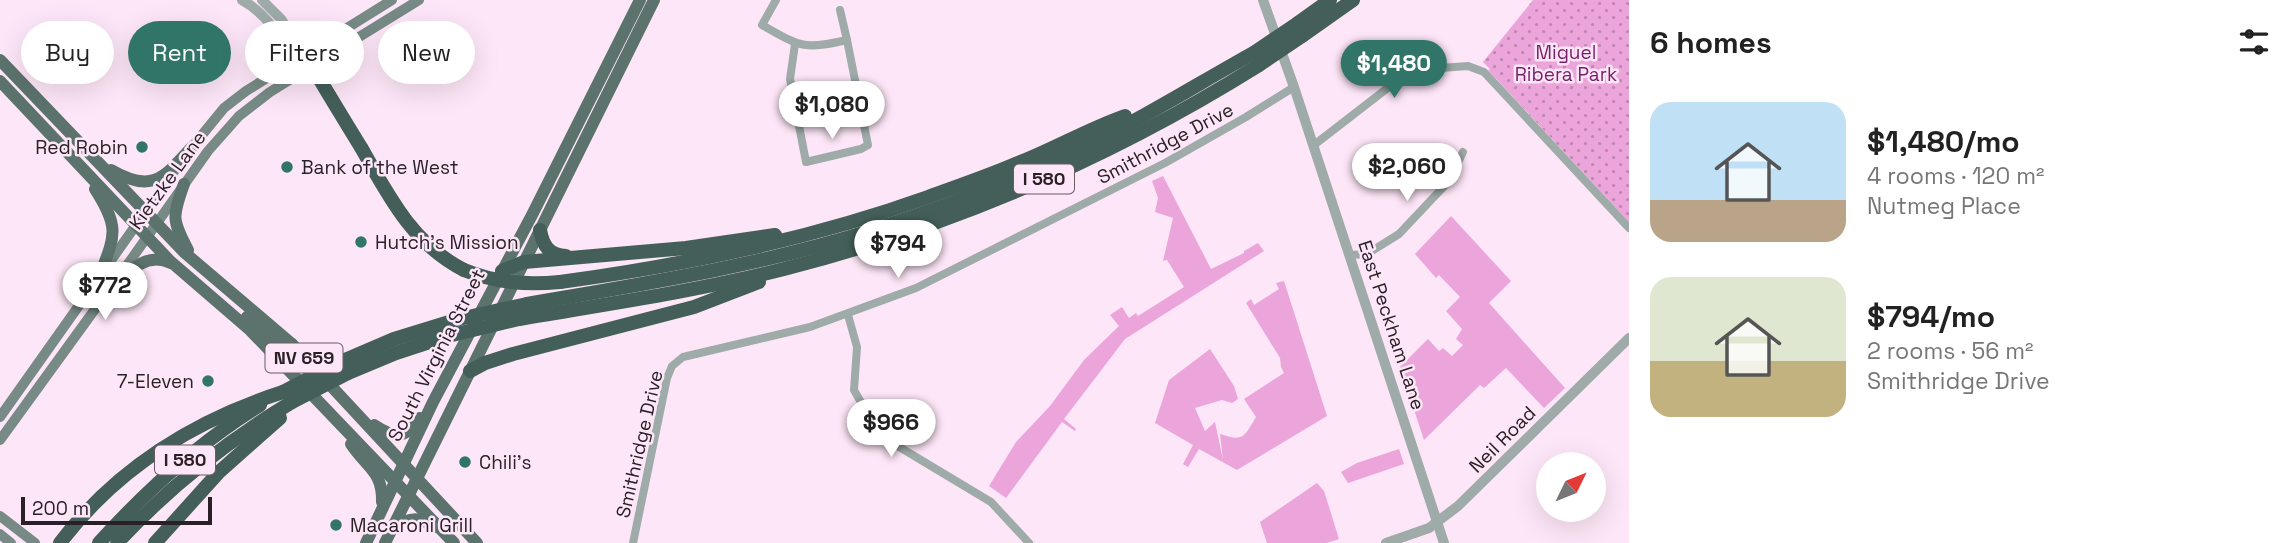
<!DOCTYPE html>
<html lang="en">
<head>
<meta charset="utf-8">
<style>
	body { margin:0; font-family:"Space Grotesk",sans-serif; background:#f2f2f2; color:#222; height:100vh; display:flex; flex-direction:column; font-size:26px; white-space:nowrap }
	* { box-sizing:border-box; margin:0 }
	p { font-size:23px; color:#767676 }
	.icon { flex:none; width:38px; height:38px; fill:none; stroke:currentColor; stroke-width:2; stroke-linecap:round; stroke-linejoin:round }
	.map { position:relative; flex:1; overflow:hidden }
	.sheet { display:flex; flex-direction:column; background:#fff; width:665px }
	.sheet>* { flex:none }
	.banner { position:absolute; left:21px; top:21px; width:665px; height:63px; display:flex; gap:14px }
	.needle { width:46px; rotate:47deg }
	.controls { position:absolute; left:1536px; top:452px; display:grid; gap:14px }
	.controls a { display:grid; place-items:center; width:70px; height:70px; border-radius:50%; background:#fff; box-shadow:0 7px 28px #0002; font-size:35px }
	.scale { position:absolute; left:21px; bottom:18px; width:191px; box-sizing:border-box; padding-left:7px; border:4px solid #292127; border-top:0; font-size:19px; line-height:24px; white-space:nowrap; color:#292127; -webkit-text-stroke:5px #fde6f7; paint-order:stroke }
	.price { position:absolute; translate:-50% -60px; padding:0 16px; border-radius:24px; background:#fff; color:#222; font-size:23px; line-height:46px; filter:drop-shadow(0 2px 4px #0008) }
	.price::after { content:''; position:absolute; left:50%; top:42px; width:21px; height:16px; margin-left:-10px; background:inherit; clip-path:polygon(0 0,100% 0,50% 100%) }
	.price.current { background:#307568; color:#fff }
	ul { padding:0; list-style:none }
	li { display:flex; align-items:center; gap:21px; height:175px; padding:0 21px }
	li span { display:grid; place-items:center; flex:none; width:196px; height:140px; border-radius:21px; color:#555 }
	li>.icon { margin-inline-start:auto }
	span .icon { width:84px; height:84px; fill:#fffc; stroke-width:1 }
	li b { font-size:30px }
	h2 { display:flex; justify-content:space-between; align-items:center; height:84px; padding:0 21px; font-size:30px }
	.pill { padding:0 24px; border-radius:32px; background:#fff; box-shadow:0 7px 28px #0002; font-size:24px; line-height:63px }
	.pill.current { background:#307568; color:#fff }
	main { display:flex; flex:1; min-height:0 }
	.map>svg:first-child { display:block }
	.green { fill:#eba5da }
	.park { fill:url(#park-dots) }
	.lines { fill:none; stroke-linecap:round; stroke-linejoin:round }
	.minor { stroke:#9eaba8; stroke-width:8 }
	.tertiary { stroke:#9eaba8; stroke-width:10 }
	.secondary { stroke:#778a86; stroke-width:10 }
	.primary { stroke:#5c736d; stroke-width:12 }
	.motorway { stroke:#445f59; stroke-width:14 }
	.motorway-bridge { stroke:#445f59; stroke-width:14 }
	.poi-dot { fill:#307568; stroke:#fde6f7; stroke-width:2.5 }
	.labels { text-anchor:middle; stroke-width:5; stroke-linejoin:round; paint-order:stroke }
	.shield { fill:#fde6f7; stroke:#695c65; stroke-width:2 }
	.shield-label { font-size:18px; font-weight:bold; fill:#292127 }
	.park-label { font-size:19px; fill:#781e69; stroke:#fde6f7 }
	.street-label { font-size:19px; fill:#292127; stroke:#fde6f7 }
	.poi-label { font-size:19px; fill:#292127; stroke:#fde6f7; text-anchor:start }
</style>
</head>
<body>
<main>
<div class="map">
<svg width="1629" height="543" viewBox="0 0 1629 543">
	<defs>
		<pattern id="park-dots" width="8" height="8" patternUnits="userSpaceOnUse" patternTransform="scale(1.75)"><rect width="8" height="8" fill="#eba5da"/><path d="M2 2h.1M6 6h.1" fill="none" stroke="#be86b1" stroke-width="1.8" stroke-linecap="round"/></pattern>
	</defs>
	<rect width="100%" height="100%" fill="#fde6f7"/>
	<g class="green">
		<polygon points="1163,176 1211,269 1244,253 1244,251 1258,243 1264,251 1125,339 1064,419 1076,429 1075,431 1062,422 1006,498 989,486 1016,442 1050,406 1084,360 1119,326 1110,315 1122,307 1129,318 1136,313 1138,316 1184,287 1167,260 1163,261 1173,218 1155,212 1158,198 1152,181"/>
		<polygon points="1451,216 1511,281 1489,303 1565,388 1544,408 1506,368 1484,388 1480,385 1424,440 1400,367 1428,339 1439,351 1443,348 1452,356 1463,345 1456,339 1462,329 1446,311 1460,297 1439,275 1436,278 1415,254"/>
		<path d="M 1284,281 L 1327,416 L 1237,470 L 1199,449 L 1188,467 L 1183,464 L 1193,445 L 1155,423 L 1169,380 L 1210,349 L 1234,386 L 1238,399 L 1232,403 L 1222,400 L 1195,408 L 1205,431 L 1215,422 L 1223,460 L 1220,434 C 1244,442 1244,437 1256,417 L 1244,399 L 1284,373 L 1281,367 L 1280,358 L 1246,303 L 1251,299 L 1254,305 L 1279,289 L 1276,283 Z"/>
		<polygon points="1399,449 1404,464 1348,483 1341,472 1357,463"/>
		<polygon points="1317,483 1324,491 1339,539 1327,543 1267,543 1260,522"/>
	</g>
	<polygon class="park" points="1533,0 1629,0 1629,222 1488,70 1490,69 1483,62"/>
	<g class="lines">
		<g class="minor">
			<path d="M 776,0 L 762,25 C 801,47 803,50 847,40 L 840,10"/>
			<polyline points="795,44 790,79 806,162 861,149 868,145 847,40"/>
			<polyline points="1314,145 1407,73 1413,70 1468,66 1484,72 1629,228"/>
			<polyline points="1350,255 1367,254 1399,234 1449,181 1463,152"/>
			<polyline points="848,315 857,347 854,390 875,427 891,442 991,502 1029,543"/>
			<polyline points="633,543 667,378 672,366 683,357 810,327 916,288 1165,163 1246,117 1294,87"/>
		</g>
		<g class="tertiary">
			<path d="M 242,0 C 271,16 285,45 301,73"/>
			<polyline points="262,0 281,19 312,66"/>
			<polyline points="1263,0 1294,87 1444,543"/>
			<polyline points="1386,543 1429,528 1458,506 1629,338"/>
		</g>
		<g class="secondary">
			<polyline points="188,152 224,108 246,91 392,0"/>
			<polyline points="118,278 208,151 239,116 270,92 419,0"/>
			<polyline points="0,417 175,170"/>
			<polyline points="0,440 106,294"/>
			<polyline points="0,516 35,543"/>
			<polyline points="0,534 11,543"/>
		</g>
		<g class="primary">
			<polyline points="0,60 185,253 292,344 477,543"/>
			<polyline points="0,81 170,261 250,330 454,543"/>
			<path d="M 111,170 C 152,194 164,178 192,147"/>
			<path d="M 184,184 C 172,217 172,220 188,250"/>
			<path d="M 95,189 C 120,228 115,235 100,275"/>
			<path d="M 103,298 C 123,280 141,249 171,263"/>
			<polyline points="247,317 281,346 285,348 292,344"/>
			<path d="M 374,425 C 394,438 405,440 420,418"/>
			<path d="M 351,444 C 366,467 383,471 382,502"/>
			<path d="M 393,526 C 410,518 418,516 434,527"/>
			<polyline points="366,543 433,402 532,215 640,0"/>
			<polyline points="385,543 654,0"/>
		</g>
		<g class="motorway">
			<polyline points="1298,23 1330,0"/>
			<polyline points="1302,36 1353,0"/>
			<path d="M 312,66 C 328,94 345,121 362,149 C 389,197 413,244 464,270"/>
			<path d="M 540,230 C 543,246 549,255 566,256"/>
			<polyline points="502,271 524,262 686,248 775,235"/>
			<path d="M 560,282 C 686,265 808,240 928,197 C 958,186 988,176 1018,163 C 1054,149 1088,129 1125,116"/>
			<path d="M 527,304 C 642,284 758,266 870,231 C 956,204 1041,170 1121,128 C 1166,104 1210,77 1255,52"/>
			<path d="M 519,319 C 607,304 697,291 784,269 C 952,226 1112,157 1259,65"/>
			<polyline points="338,363 394,339 459,319"/>
			<polyline points="470,371 485,363 513,354 694,307 759,282"/>
			<polyline points="348,373 396,353 448,336"/>
			<path d="M 60,543 C 116,469 195,420 283,392"/>
			<path d="M 99,543 C 146,491 200,442 260,405"/>
			<path d="M 117,543 C 169,487 227,441 292,402"/>
			<polyline points="155,543 219,472 280,418"/>
		</g>
		<g class="motorway-bridge">
			<polyline points="1255,52 1298,23"/>
			<polyline points="1259,65 1302,36"/>
			<path d="M 464,270 C 496,283 526,285 560,282"/>
			<polyline points="459,319 527,304"/>
			<polyline points="448,336 519,319"/>
			<polyline points="283,392 338,363"/>
			<polyline points="292,402 348,373"/>
		</g>
	</g>
	<g class="poi-dot">
		<circle cx="142" cy="147" r="7"/>
		<circle cx="287" cy="167" r="7"/>
		<circle cx="361" cy="242" r="7"/>
		<circle cx="208" cy="381" r="7"/>
		<circle cx="465" cy="462" r="7"/>
		<circle cx="336" cy="525" r="7"/>
	</g>
	<g class="labels">
		<g class="shield">
			<rect x="1014" y="164.5" width="60" height="29" rx="5"/>
			<rect x="265.5" y="343.5" width="77" height="29" rx="5"/>
			<rect x="155" y="445.5" width="60" height="29" rx="5"/>
		</g>
		<g class="shield-label">
			<text x="1044" y="185">I 580</text>
			<text x="304" y="364">NV 659</text>
			<text x="185" y="466">I 580</text>
		</g>
		<g class="park-label">
			<text x="1566" y="59">Miguel<tspan x="1566" dy="22">Ribera Park</tspan></text>
		</g>
		<g class="street-label">
			<text transform="translate(1165 143) rotate(-28)" y="7">Smithridge Drive</text>
			<text transform="translate(167 180) rotate(-54)" y="7">Kietzke Lane</text>
			<text transform="translate(1392 325) rotate(72)" y="7">East Peckham Lane</text>
			<text transform="translate(436 355) rotate(-63)" y="7">South Virginia Street</text>
			<text transform="translate(1502 439) rotate(-45)" y="7">Neil Road</text>
			<text transform="translate(639 444) rotate(-77)" y="7">Smithridge Drive</text>
		</g>
		<g class="poi-label">
			<text x="128" y="154" text-anchor="end">Red Robin</text>
			<text x="301" y="174">Bank of the West</text>
			<text x="375" y="249">Hutch's Mission</text>
			<text x="194" y="388" text-anchor="end">7-Eleven</text>
			<text x="479" y="469">Chili's</text>
			<text x="350" y="532">Macaroni Grill</text>
		</g>
	</g>
</svg>
<div class="controls">
<a><svg class="needle" viewBox="-14 -14 28 28"><path d="M0-13l5 13h-10z" fill="#e53935"/><path d="M0 13l5-13h-10z" fill="#767676"/></svg></a>
</div>
<div class="scale">200 m</div>
<b class="price current" style="left:1394px;top:100px">$1,480</b>
<b class="price" style="left:832px;top:141px">$1,080</b>
<b class="price" style="left:1407px;top:203px">$2,060</b>
<b class="price" style="left:898px;top:280px">$794</b>
<b class="price" style="left:105px;top:322px">$772</b>
<b class="price" style="left:891px;top:459px">$966</b>
<div class="banner">
<a class="pill">Buy</a>
<a class="pill current">Rent</a>
<a class="pill">Filters</a>
<a class="pill">New</a>
</div>
</div>
<section class="sheet">
<h2>6 homes<svg class="icon" aria-label="filters" viewBox="0 0 24 24"><path d="M4 7h16M4 17h16"/><circle cx="9" cy="7" r="2"/><circle cx="15" cy="17" r="2"/></svg></h2>
<ul>
<li><span style="background:linear-gradient(#bfe0f5 70%,#b9a48a 0)"><svg class="icon" aria-label="home" viewBox="0 0 24 24"><path d="M3 11l9-7 9 7M6 9v11h12V9"/></svg></span><div><b>$1,480/mo</b><p>4 rooms · 120 m²</p><p>Nutmeg Place</p></div></li>
<li><span style="background:linear-gradient(#dfe7d0 60%,#c2b280 0)"><svg class="icon" aria-label="home" viewBox="0 0 24 24"><path d="M3 11l9-7 9 7M6 9v11h12V9"/></svg></span><div><b>$794/mo</b><p>2 rooms · 56 m²</p><p>Smithridge Drive</p></div></li>
</ul>
</section>
</main>
</body>
</html>
